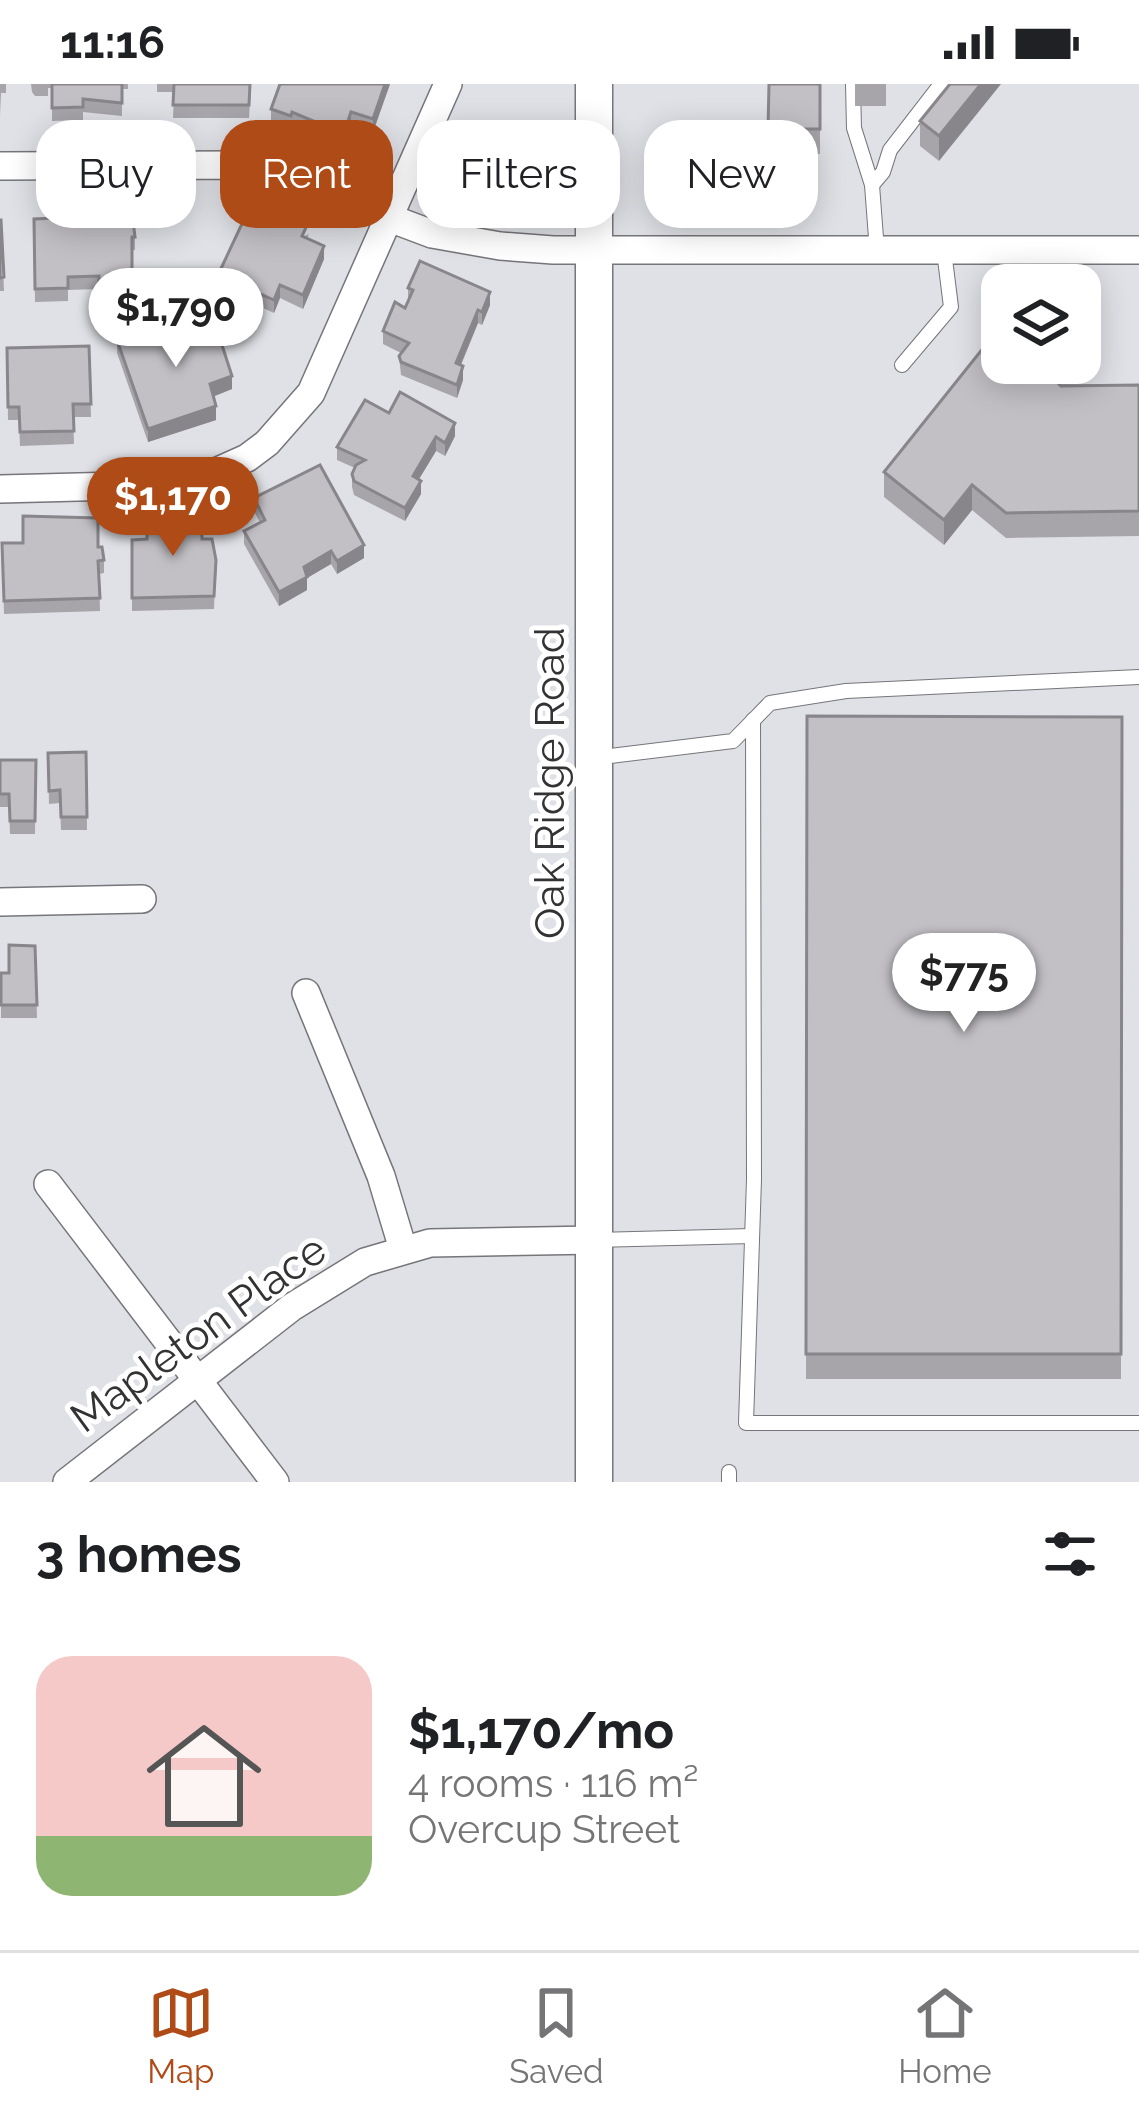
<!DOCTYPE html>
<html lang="en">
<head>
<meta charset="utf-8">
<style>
	body { margin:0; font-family:Raleway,sans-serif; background:#f6f6f6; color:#202124; height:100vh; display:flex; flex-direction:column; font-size:45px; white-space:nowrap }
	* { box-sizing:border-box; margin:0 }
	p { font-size:39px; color:#757577 }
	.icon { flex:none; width:66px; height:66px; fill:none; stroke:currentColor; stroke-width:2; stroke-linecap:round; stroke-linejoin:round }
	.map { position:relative; height:1398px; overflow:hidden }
	.side { display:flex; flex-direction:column; background:#fff; flex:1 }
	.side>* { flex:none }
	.top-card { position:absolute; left:36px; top:36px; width:1068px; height:108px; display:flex; gap:24px }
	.buttons { position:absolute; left:981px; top:180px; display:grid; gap:24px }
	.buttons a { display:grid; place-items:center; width:120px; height:120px; border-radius:24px; background:#fff; box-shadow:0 6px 30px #0003; font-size:60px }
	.price { position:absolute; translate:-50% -102px; padding:0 27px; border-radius:42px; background:#fff; color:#222; font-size:39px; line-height:78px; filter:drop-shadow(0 3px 6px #0008) }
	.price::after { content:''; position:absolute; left:50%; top:72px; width:36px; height:27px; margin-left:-18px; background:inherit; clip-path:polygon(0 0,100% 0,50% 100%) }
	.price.selected { background:#af4b17; color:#fff }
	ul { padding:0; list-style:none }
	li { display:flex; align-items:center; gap:36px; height:300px; padding:0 36px }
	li+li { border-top:3px solid #e0e0e0 }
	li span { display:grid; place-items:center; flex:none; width:336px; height:240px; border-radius:36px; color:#555 }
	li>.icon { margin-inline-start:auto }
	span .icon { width:144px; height:144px; fill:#fffc; stroke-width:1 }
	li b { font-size:51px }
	h2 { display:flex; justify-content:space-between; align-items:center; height:144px; padding:0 36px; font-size:51px }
	.tag { padding:0 42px; border-radius:36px; background:#fff; box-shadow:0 6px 30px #0003; font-size:42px; line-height:108px }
	.tag.selected { background:#af4b17; color:#fff }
	.status { display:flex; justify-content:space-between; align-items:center; height:84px; padding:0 60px; background:#fff; direction:ltr }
	.status svg { height:33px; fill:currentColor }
	.dock { display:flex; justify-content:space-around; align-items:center; height:168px; border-top:3px solid #e0e0e0; background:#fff; font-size:33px; color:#757577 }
	.dock a { display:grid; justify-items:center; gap:6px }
	.dock .selected { color:#af4b17 }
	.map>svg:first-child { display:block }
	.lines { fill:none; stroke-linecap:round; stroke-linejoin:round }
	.service-casing { stroke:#75757a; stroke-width:16 }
	.minor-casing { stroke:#75757a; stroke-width:30 }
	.tertiary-casing { stroke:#75757a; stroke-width:39 }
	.service { stroke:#fff; stroke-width:14 }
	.minor { stroke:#fff; stroke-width:27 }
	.tertiary { stroke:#fff; stroke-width:36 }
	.wall { fill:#a7a5a9 }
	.shaded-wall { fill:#88868a }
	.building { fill:#c2c0c5; stroke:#88868a; stroke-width:3 }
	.labels { text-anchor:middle; stroke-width:10; stroke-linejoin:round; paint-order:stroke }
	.street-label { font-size:42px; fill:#333335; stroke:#fff }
</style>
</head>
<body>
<div class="status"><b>11:16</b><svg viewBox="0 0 49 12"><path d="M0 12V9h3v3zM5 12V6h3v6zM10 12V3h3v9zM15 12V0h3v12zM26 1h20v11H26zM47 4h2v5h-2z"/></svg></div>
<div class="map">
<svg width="1139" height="1398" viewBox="0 0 1139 1398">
	<rect width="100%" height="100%" fill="#e0e1e6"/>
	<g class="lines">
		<defs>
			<g id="service">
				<polyline points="853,0 854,44 872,101 877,167"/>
				<polyline points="872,101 883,88 890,66 941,0"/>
				<polyline points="902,281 951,223 944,167"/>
				<polyline points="753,636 754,1095 746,1339 1139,1339"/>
				<polyline points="594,674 733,657 770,619 846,607 1139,593"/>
				<polyline points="595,1156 752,1152"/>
				<polyline points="729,1398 729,1388"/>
			</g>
			<g id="minor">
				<polyline points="0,82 231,81 286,95 432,150 500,162 553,166 1139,166"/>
				<polyline points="0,405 157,401 200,395 247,374 267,359 311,309 448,0"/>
				<polyline points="0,818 142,815"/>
				<polyline points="306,909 381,1092 403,1165"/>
				<polyline points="48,1100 275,1398"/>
				<polyline points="67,1398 292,1223 365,1178 430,1159 595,1156"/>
			</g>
			<polyline id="tertiary" points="594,0 594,1398"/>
		</defs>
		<use href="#service" class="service-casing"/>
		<use href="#minor" class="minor-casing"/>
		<use href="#tertiary" class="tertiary-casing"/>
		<use href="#service" class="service"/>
		<use href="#minor" class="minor"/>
		<use href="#tertiary" class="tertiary"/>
	</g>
	<g class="wall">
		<polygon points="0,0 6,0 6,9 1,9 0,32"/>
		<polygon points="31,0 128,0 128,5 122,5 122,32 83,28 83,36 52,37 52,4 48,4 48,12 35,12 32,8"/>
		<polygon points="157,0 251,0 249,34 173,34 174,8 157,8"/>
		<polygon points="280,0 390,0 373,48 351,41 343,66 314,56 314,50 292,41 291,45 271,39 271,25"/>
		<polygon points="769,0 820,0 820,70 768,70"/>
		<rect x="855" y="0" width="31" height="22"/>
		<polygon points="950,0 939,77 920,62 920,37"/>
		<polygon points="34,135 135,153 135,166 132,166 132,216 99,217 99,205 68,206 68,217 35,218"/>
		<polygon points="0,136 1,136 4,207 0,207"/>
		<polygon points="309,150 307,154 324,175 303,225 280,214 274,229 218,204 218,191"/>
		<polygon points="408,204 490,221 482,241 478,239 461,281 463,296 457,314 401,291 399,272 401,269 383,260 383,247 405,224 408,217"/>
		<polygon points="179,235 232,305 213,312 216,336 148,358 117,269 117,256 151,257 179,249"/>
		<polygon points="89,262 91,333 73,333 74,360 20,362 19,336 8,336 7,264"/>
		<polygon points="1060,300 1139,301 1139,452 1006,454 972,426 944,461 884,413 884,388"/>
		<polygon points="389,329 455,352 445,372 436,367 419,395 421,410 405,437 354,411 352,403 352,390 355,384 337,376 337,363"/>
		<polygon points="254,414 364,474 337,490 331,480 307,494 307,506 279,522 244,460 244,447 260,439 254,427"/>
		<polygon points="202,455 216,476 214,525 132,527 132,456"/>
		<polygon points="2,459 98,463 104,476 104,489 99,490 100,527 4,530"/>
		<polygon points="807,632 1122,633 1121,1295 806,1295"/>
		<polygon points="86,668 87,746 61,746 60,719 49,720 48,669"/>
		<polygon points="0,676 36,676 35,750 10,750 9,723 0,723"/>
		<polygon points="35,862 37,934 1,934 1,889 9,889"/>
	</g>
	<g class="shaded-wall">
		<polygon points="385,0 390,0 373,48 373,35"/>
		<polygon points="981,0 1001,0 939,77 939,52"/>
		<polygon points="351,28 351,41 343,66 343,52"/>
		<polygon points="324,162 324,175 303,225 303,211"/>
		<polygon points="280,201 280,214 274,229 274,216"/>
		<polygon points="490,208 490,221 482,241 482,228"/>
		<polygon points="478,226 478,239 456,292 456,279"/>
		<polygon points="463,282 463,296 457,314 457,301"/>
		<polygon points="232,292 232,305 210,314 210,300"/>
		<polygon points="216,322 216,336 148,358 148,345"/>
		<polygon points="455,339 455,352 445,372 445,359"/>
		<polygon points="436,353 436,367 413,405 413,392"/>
		<polygon points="421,397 421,410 405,437 405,424"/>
		<polygon points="972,401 972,426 944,461 944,436"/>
		<polygon points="364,461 364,474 337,490 337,477"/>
		<polygon points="331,467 331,480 307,494 307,506 279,522 279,508 304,483"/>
	</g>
	<g class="building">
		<polygon points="52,0 122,0 122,19 83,15 83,23 52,24"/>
		<polygon points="174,0 250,0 249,21 173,21"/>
		<polygon points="280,0 385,0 373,35 351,28 343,52 314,43 316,38 292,28 291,32 271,25"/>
		<polygon points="769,0 820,0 820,45 768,45"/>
		<polygon points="950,0 981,0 939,52 920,37"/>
		<polygon points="55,109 130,111 135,153 132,153 132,202 99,204 99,192 68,193 68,204 35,205 34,135 56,134"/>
		<polygon points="254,114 309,137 302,152 324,162 303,211 280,201 274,216 218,191"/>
		<polygon points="0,136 1,136 4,193 0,194"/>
		<polygon points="420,177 490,208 482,228 478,226 456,279 463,282 457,301 401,278 399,272 409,259 383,247 395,218 405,224 413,206 408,204"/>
		<polygon points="211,227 232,292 210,300 216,322 148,345 117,256 148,246 151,257 183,248 179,235"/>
		<polygon points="1000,243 1002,245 1002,279 1044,279 1060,291 1055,296 1061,302 1139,301 1139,427 1006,429 972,401 944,436 884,388"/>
		<polygon points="89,262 91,320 73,320 74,347 20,348 19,323 8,323 7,264"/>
		<polygon points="400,308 455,339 445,359 436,353 413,392 421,397 405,424 354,397 352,390 356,381 365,376 337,363 365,316 389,329"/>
		<polygon points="320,381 364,461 337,477 331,467 304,483 307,493 279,508 244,447 265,436 254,414"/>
		<polygon points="201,429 202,455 212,455 216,476 214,512 132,514 132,456 147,455 147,431"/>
		<polygon points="23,432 98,434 98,463 102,463 104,476 98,477 100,514 4,517 2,459 23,459"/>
		<polygon points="807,632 1122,633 1121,1270 806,1270"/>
		<polygon points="86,668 87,733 61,733 60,706 49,707 48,669"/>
		<polygon points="0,676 36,676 35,737 10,737 9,710 0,710"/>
		<polygon points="9,861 35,862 37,921 1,921 1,889 9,889"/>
	</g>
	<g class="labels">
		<g class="street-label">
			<text transform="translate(549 699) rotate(-90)" y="15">Oak Ridge Road</text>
			<text transform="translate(198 1249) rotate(-36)" y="15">Mapleton Place</text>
		</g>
	</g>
</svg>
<div class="buttons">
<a><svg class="icon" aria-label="layers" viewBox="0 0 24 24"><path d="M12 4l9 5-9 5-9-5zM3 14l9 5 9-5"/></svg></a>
</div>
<b class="price" style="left:176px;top:286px">$1,790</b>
<b class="price selected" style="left:173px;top:475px">$1,170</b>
<b class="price" style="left:964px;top:951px">$775</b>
<div class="top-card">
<a class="tag">Buy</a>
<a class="tag selected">Rent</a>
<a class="tag">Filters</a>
<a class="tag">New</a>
</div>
</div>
<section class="side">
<h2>3 homes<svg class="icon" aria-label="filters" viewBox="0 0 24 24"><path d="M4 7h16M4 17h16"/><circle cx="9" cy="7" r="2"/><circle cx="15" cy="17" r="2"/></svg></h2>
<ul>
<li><span style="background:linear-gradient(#f6c9c9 75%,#8fb573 0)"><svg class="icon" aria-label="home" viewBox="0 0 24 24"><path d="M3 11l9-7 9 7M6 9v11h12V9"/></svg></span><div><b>$1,170/mo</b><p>4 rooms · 116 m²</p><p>Overcup Street</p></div></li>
</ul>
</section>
<nav class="dock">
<a class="selected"><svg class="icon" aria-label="map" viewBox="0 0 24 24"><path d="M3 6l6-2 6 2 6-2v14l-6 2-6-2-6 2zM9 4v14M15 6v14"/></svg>Map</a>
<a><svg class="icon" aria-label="saved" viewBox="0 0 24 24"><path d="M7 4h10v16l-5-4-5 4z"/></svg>Saved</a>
<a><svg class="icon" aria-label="home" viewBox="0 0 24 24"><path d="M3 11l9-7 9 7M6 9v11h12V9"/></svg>Home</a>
</nav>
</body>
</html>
